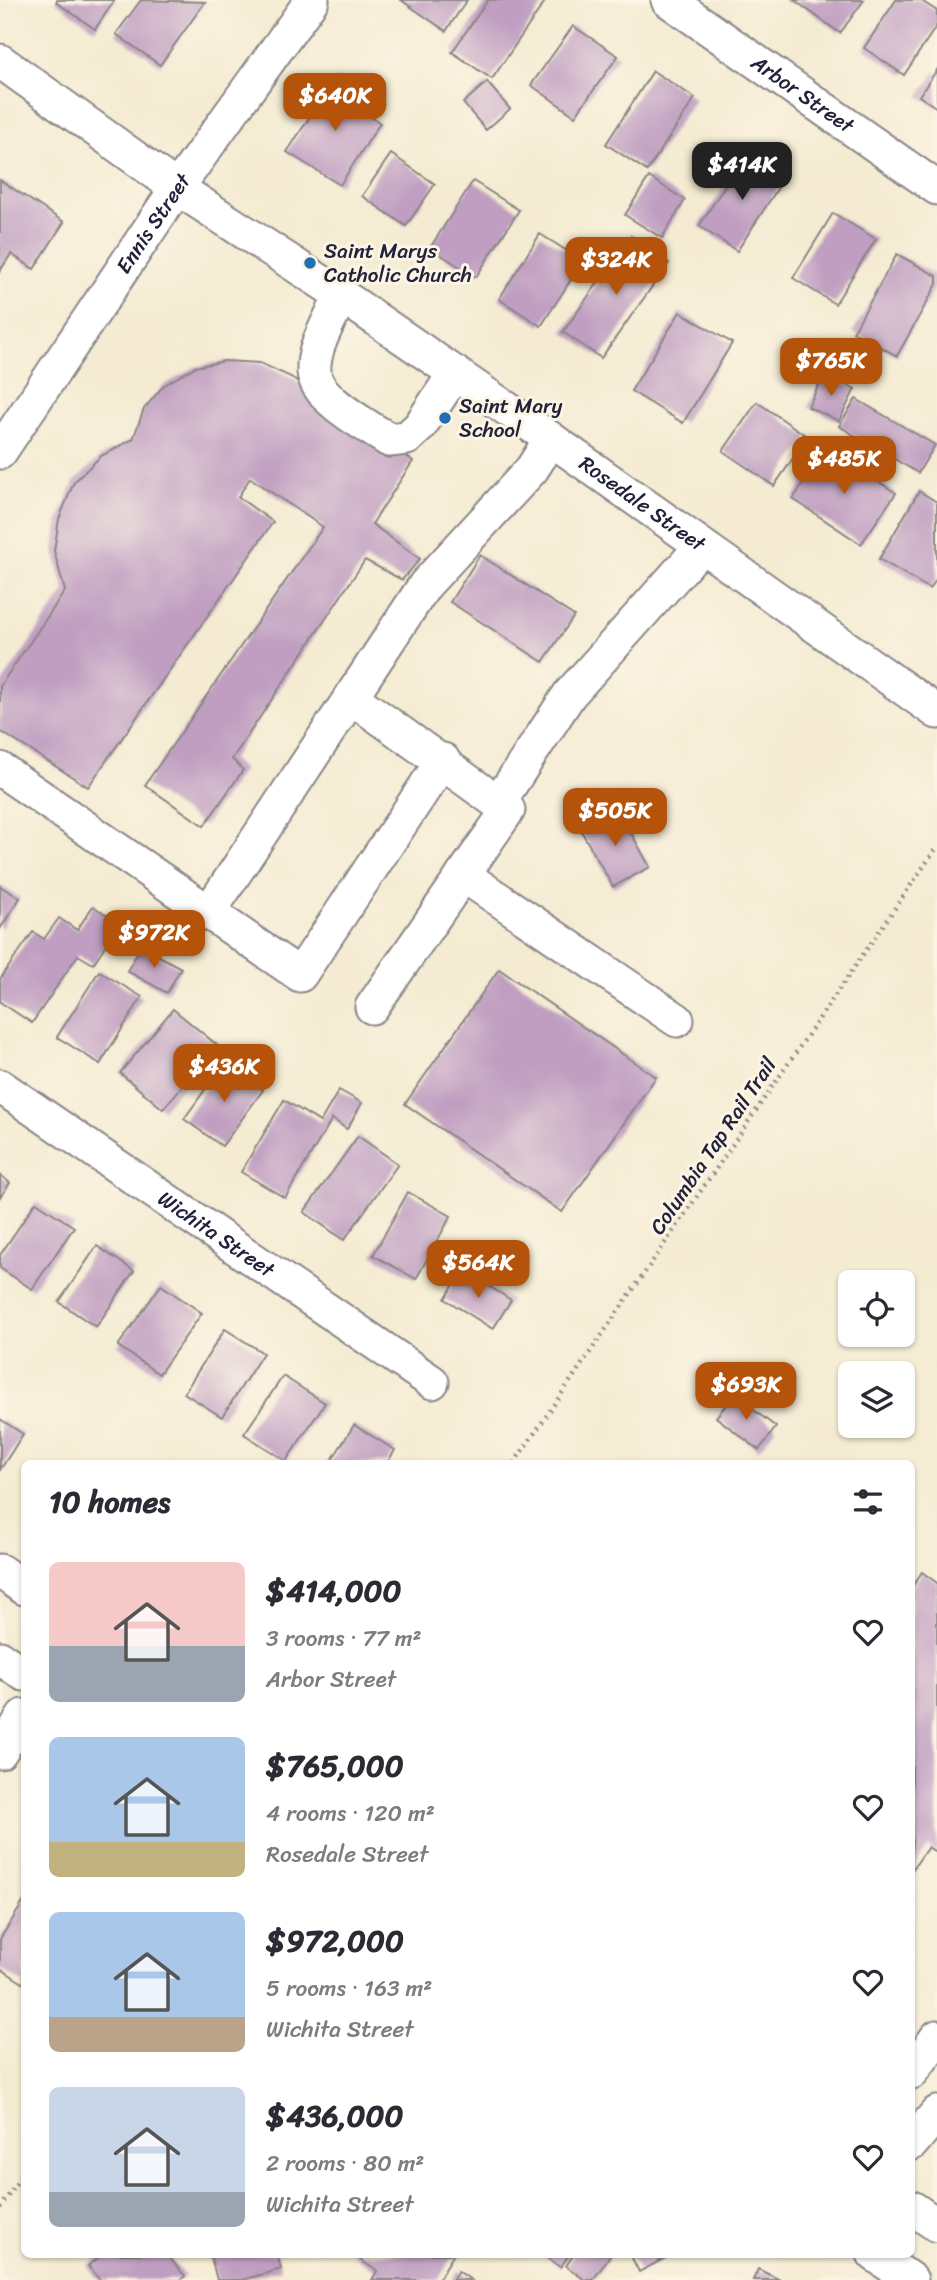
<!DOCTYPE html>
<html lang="en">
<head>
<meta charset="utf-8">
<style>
	body { margin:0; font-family:Sriracha,sans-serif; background:#f2f2f3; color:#2b2b33; height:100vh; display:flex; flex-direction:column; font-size:26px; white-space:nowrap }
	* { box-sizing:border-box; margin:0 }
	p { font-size:23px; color:#7c7c81 }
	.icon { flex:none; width:38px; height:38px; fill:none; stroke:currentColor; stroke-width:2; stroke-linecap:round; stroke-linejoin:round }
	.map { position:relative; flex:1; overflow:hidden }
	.drawer { position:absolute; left:21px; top:1460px; width:894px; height:798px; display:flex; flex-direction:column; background:#fff; border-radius:10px; box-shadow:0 2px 5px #0004 }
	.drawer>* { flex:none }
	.fabs { position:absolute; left:838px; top:1270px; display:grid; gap:14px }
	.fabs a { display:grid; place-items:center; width:77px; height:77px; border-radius:10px; background:#fff; box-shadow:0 2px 5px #0004; font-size:35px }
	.price { position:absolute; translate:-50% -60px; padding:0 16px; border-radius:14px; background:#b45309; color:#fff; font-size:23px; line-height:46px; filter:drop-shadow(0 2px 4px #0008) }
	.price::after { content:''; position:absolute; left:50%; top:42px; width:21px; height:16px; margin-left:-10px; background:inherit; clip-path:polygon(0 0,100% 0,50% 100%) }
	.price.active { background:#222; color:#fff }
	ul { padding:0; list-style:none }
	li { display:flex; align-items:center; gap:21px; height:175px; padding:0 28px }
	li span { display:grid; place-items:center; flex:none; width:196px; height:140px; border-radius:10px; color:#555 }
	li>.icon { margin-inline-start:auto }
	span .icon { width:84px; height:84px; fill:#fffc; stroke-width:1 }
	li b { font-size:30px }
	h2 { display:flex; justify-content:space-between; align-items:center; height:84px; padding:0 28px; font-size:30px }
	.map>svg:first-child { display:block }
	.building { fill:#bf9ec1 }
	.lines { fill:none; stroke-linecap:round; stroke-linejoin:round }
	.minor-casing { stroke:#8b8686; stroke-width:37 }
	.path { stroke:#8b8686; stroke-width:4.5; stroke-dasharray:2 5; stroke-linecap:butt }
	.minor { stroke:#fff; stroke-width:33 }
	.poi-dot { fill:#1f6fb2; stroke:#fcf5e5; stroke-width:2.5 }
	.labels { text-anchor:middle; stroke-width:6; stroke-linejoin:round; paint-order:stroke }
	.street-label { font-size:21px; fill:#22223b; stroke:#fcf5e5 }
	.poi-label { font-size:21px; fill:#22223b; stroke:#fcf5e5; text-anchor:start }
</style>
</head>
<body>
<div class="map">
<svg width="937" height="2280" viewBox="0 0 937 2280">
	<rect width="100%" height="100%" fill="#fcf5e5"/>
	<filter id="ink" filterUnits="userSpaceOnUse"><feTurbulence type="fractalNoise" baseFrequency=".0143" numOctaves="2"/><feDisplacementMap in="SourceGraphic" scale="14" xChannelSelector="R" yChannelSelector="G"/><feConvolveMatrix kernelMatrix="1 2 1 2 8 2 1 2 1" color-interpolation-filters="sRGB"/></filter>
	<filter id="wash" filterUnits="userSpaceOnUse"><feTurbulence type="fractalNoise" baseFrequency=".00686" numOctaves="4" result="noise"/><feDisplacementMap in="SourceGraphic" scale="28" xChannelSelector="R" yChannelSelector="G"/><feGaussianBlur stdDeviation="1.57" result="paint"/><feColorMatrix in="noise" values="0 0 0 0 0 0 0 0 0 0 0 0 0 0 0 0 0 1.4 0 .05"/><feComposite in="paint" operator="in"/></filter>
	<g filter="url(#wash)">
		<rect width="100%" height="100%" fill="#f4ebd2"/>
		<g id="blocks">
			<g class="building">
				<polygon points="57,0 115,0 95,29 56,2"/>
				<polygon points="141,0 205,2 160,65 116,34"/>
				<polygon points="401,0 467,0 446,31"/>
				<polygon points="488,0 546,0 492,79 452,52"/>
				<polygon points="794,0 864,0 840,33"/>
				<polygon points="896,0 920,0 937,11 937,25 904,75 864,48"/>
				<polygon points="573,26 618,56 575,116 531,85"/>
				<polygon points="937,70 937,108 919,96"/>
				<polygon points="653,71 695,98 647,171 606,144"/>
				<polygon points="335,78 369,100 362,111 380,123 340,185 287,152"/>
				<polygon points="487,82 510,109 486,130 463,103"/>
				<polygon points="746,153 785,177 737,251 699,226"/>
				<polygon points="391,154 435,184 406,226 362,196"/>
				<polygon points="649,177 685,200 662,238 625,215"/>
				<polygon points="0,180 64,222 34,269 11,254 0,271"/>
				<polygon points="473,181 519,210 476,277 430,248"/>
				<polygon points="833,213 876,239 835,304 793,278"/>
				<polygon points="540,234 583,261 541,326 499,299"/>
				<polygon points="631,236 669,263 601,358 563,332"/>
				<polygon points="897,254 937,276 937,284 897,356 853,332"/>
				<polygon points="680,312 732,343 683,423 631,391"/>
				<polygon points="224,361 260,363 291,377 413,461 372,524 420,559 402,580 365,560 232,759 243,770 204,826 145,785 323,527 250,478 238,497 273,522 88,787 0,731 0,686 65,591 54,551 59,519 74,482 101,456 133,439 144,409 163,386 195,367"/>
				<polygon points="824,374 855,389 839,421 808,407"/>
				<polygon points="856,399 935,445 918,473 839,426"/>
				<polygon points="757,402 808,437 774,486 723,451"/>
				<polygon points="827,448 896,493 861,544 793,499"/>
				<polygon points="919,491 937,502 937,578 930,589 879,559"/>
				<polygon points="480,555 574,616 543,662 450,602"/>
				<polygon points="617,808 650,867 613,887 580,829"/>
				<polygon points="0,886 20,898 0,929"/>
				<polygon points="93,906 120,924 93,964 78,955 32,1023 0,1002 0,979 33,932 44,939 59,918 77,930"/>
				<polygon points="141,946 181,968 167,993 127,971"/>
				<polygon points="499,969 656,1077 562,1212 405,1104"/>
				<polygon points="99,971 142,997 100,1064 57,1037"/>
				<polygon points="173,1009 217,1045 163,1109 120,1073"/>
				<polygon points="225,1062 263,1090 222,1146 184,1119"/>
				<polygon points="339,1090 362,1103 347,1129 332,1119 285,1198 241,1172 284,1100 320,1122"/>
				<polygon points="358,1136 398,1164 344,1240 304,1212"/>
				<polygon points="0,1175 10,1183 0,1197"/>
				<polygon points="408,1192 451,1216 416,1279 373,1255"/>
				<polygon points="36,1202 74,1227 32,1289 0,1268 0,1255"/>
				<polygon points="97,1246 134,1271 96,1327 59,1302"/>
				<polygon points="463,1270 511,1300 493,1329 445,1299"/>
				<polygon points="161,1285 202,1313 159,1374 118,1346"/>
				<polygon points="225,1329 263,1353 222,1417 184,1393"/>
				<polygon points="283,1376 325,1403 286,1461 244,1434"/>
				<polygon points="734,1395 776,1427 759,1450 716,1417"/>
				<polygon points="0,1419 23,1434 0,1470"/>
				<polygon points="354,1425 395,1450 387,1463 330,1463"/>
				<polygon points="922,1572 937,1583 937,1853 928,1847 912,1870 912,1587"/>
				<polygon points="24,1901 24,1984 0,1968 0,1939"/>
				<polygon points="103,2254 166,2254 185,2276 180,2280 100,2280 88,2266"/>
				<polygon points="210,2254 277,2254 281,2269 242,2280 217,2280"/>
				<polygon points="351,2254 454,2254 438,2280 372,2280 377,2271"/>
				<polygon points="543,2254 570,2254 560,2267"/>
				<polygon points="574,2254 611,2254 593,2280 585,2280 566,2266"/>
				<polygon points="630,2254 673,2254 639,2272"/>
				<polygon points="758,2269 780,2280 753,2280"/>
				<polygon points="458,2271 471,2280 452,2280"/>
			</g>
		</g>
	</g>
	<g filter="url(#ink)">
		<use href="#blocks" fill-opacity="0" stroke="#8b8686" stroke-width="2"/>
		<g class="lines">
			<defs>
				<g id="minor">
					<path id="s1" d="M 668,0 L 937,188"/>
					<path id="s2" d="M 0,61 L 177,188 L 341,295 L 551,439 L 937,712"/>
					<path d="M 341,295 C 332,317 312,347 314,372 C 316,400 368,426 389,440 L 407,438 L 420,426 L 455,373"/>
					<path id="s3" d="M 0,452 L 177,188 L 312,0"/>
					<polyline points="351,697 425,585 532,469 551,439"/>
					<polyline points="0,769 300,975 443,760"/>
					<polyline points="499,802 569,695 702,546"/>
					<polyline points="463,875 677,1020"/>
					<polyline points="209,912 351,697 508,810 372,1007"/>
					<path id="s4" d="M 0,1086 L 432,1382"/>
					<polyline points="0,1571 24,1588"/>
					<polyline points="0,1658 24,1674"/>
					<polyline points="0,1752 24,1716"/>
					<polyline points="912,2072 937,2037"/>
					<polyline points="912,2143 937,2113"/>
					<polyline points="912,2208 937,2225"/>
					<polyline points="874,2254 911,2280"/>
				</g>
			</defs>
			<use href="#minor" class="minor-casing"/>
			<g class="path">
				<polyline points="514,1463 937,847"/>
				<polyline points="0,2208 24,2172"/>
			</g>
			<use href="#minor" class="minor"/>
		</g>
	</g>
	<g class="poi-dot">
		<circle cx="310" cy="263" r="7"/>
		<circle cx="445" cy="418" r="7"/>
	</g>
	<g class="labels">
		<g class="street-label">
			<text dy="7" stroke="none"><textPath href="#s1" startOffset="164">Arbor Street</textPath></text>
			<text dy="7" stroke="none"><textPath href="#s3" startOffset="275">Ennis Street</textPath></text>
			<text dy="7" stroke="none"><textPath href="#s2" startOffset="780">Rosedale Street</textPath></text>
			<text transform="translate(713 1146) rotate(-56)" y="7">Columbia Tap Rail Trail</text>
			<text dy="7" stroke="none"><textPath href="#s4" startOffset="262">Wichita Street</textPath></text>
		</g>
		<g class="poi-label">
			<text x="324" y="258">Saint Marys<tspan x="324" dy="24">Catholic Church</tspan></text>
			<text x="459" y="413">Saint Mary<tspan x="459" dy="24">School</tspan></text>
		</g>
	</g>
</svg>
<div class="fabs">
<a><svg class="icon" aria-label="locate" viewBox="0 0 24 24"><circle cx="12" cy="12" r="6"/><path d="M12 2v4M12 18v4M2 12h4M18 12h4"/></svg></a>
<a><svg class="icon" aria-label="layers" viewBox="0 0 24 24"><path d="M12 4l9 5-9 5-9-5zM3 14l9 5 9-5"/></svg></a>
</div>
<b class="price" style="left:335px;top:133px">$640K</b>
<b class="price active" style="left:742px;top:202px">$414K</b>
<b class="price" style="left:616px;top:297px">$324K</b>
<b class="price" style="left:831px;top:398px">$765K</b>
<b class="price" style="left:844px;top:496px">$485K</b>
<b class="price" style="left:615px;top:848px">$505K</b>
<b class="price" style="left:154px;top:970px">$972K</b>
<b class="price" style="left:224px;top:1104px">$436K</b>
<b class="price" style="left:478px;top:1300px">$564K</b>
<b class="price" style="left:746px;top:1422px">$693K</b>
<section class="drawer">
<h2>10 homes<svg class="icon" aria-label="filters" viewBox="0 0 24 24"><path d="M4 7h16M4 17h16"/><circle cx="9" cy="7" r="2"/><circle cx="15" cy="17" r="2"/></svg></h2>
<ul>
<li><span style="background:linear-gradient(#f6c9c9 60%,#9aa5b1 0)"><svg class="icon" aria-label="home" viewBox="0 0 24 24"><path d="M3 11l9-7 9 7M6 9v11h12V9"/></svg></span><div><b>$414,000</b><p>3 rooms · 77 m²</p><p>Arbor Street</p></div><svg class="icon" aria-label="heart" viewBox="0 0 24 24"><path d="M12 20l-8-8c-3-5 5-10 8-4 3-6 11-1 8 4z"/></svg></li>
<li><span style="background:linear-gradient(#a9c7e8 75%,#c2b280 0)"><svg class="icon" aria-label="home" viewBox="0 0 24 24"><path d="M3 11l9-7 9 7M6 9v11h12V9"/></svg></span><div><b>$765,000</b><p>4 rooms · 120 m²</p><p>Rosedale Street</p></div><svg class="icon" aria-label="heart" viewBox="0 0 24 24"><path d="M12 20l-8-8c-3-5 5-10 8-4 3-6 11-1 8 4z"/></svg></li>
<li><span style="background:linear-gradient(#a9c7e8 75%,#b9a48a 0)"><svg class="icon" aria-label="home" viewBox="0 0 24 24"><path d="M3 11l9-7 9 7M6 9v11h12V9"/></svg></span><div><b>$972,000</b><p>5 rooms · 163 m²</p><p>Wichita Street</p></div><svg class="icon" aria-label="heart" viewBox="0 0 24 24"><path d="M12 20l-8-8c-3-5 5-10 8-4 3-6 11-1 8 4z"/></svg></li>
<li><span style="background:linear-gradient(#c9d6e8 75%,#9aa5b1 0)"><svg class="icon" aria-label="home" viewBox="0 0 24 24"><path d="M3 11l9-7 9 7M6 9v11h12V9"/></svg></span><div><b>$436,000</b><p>2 rooms · 80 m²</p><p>Wichita Street</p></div><svg class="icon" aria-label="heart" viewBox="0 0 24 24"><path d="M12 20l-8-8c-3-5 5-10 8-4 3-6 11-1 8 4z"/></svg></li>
</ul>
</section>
</div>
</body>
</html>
